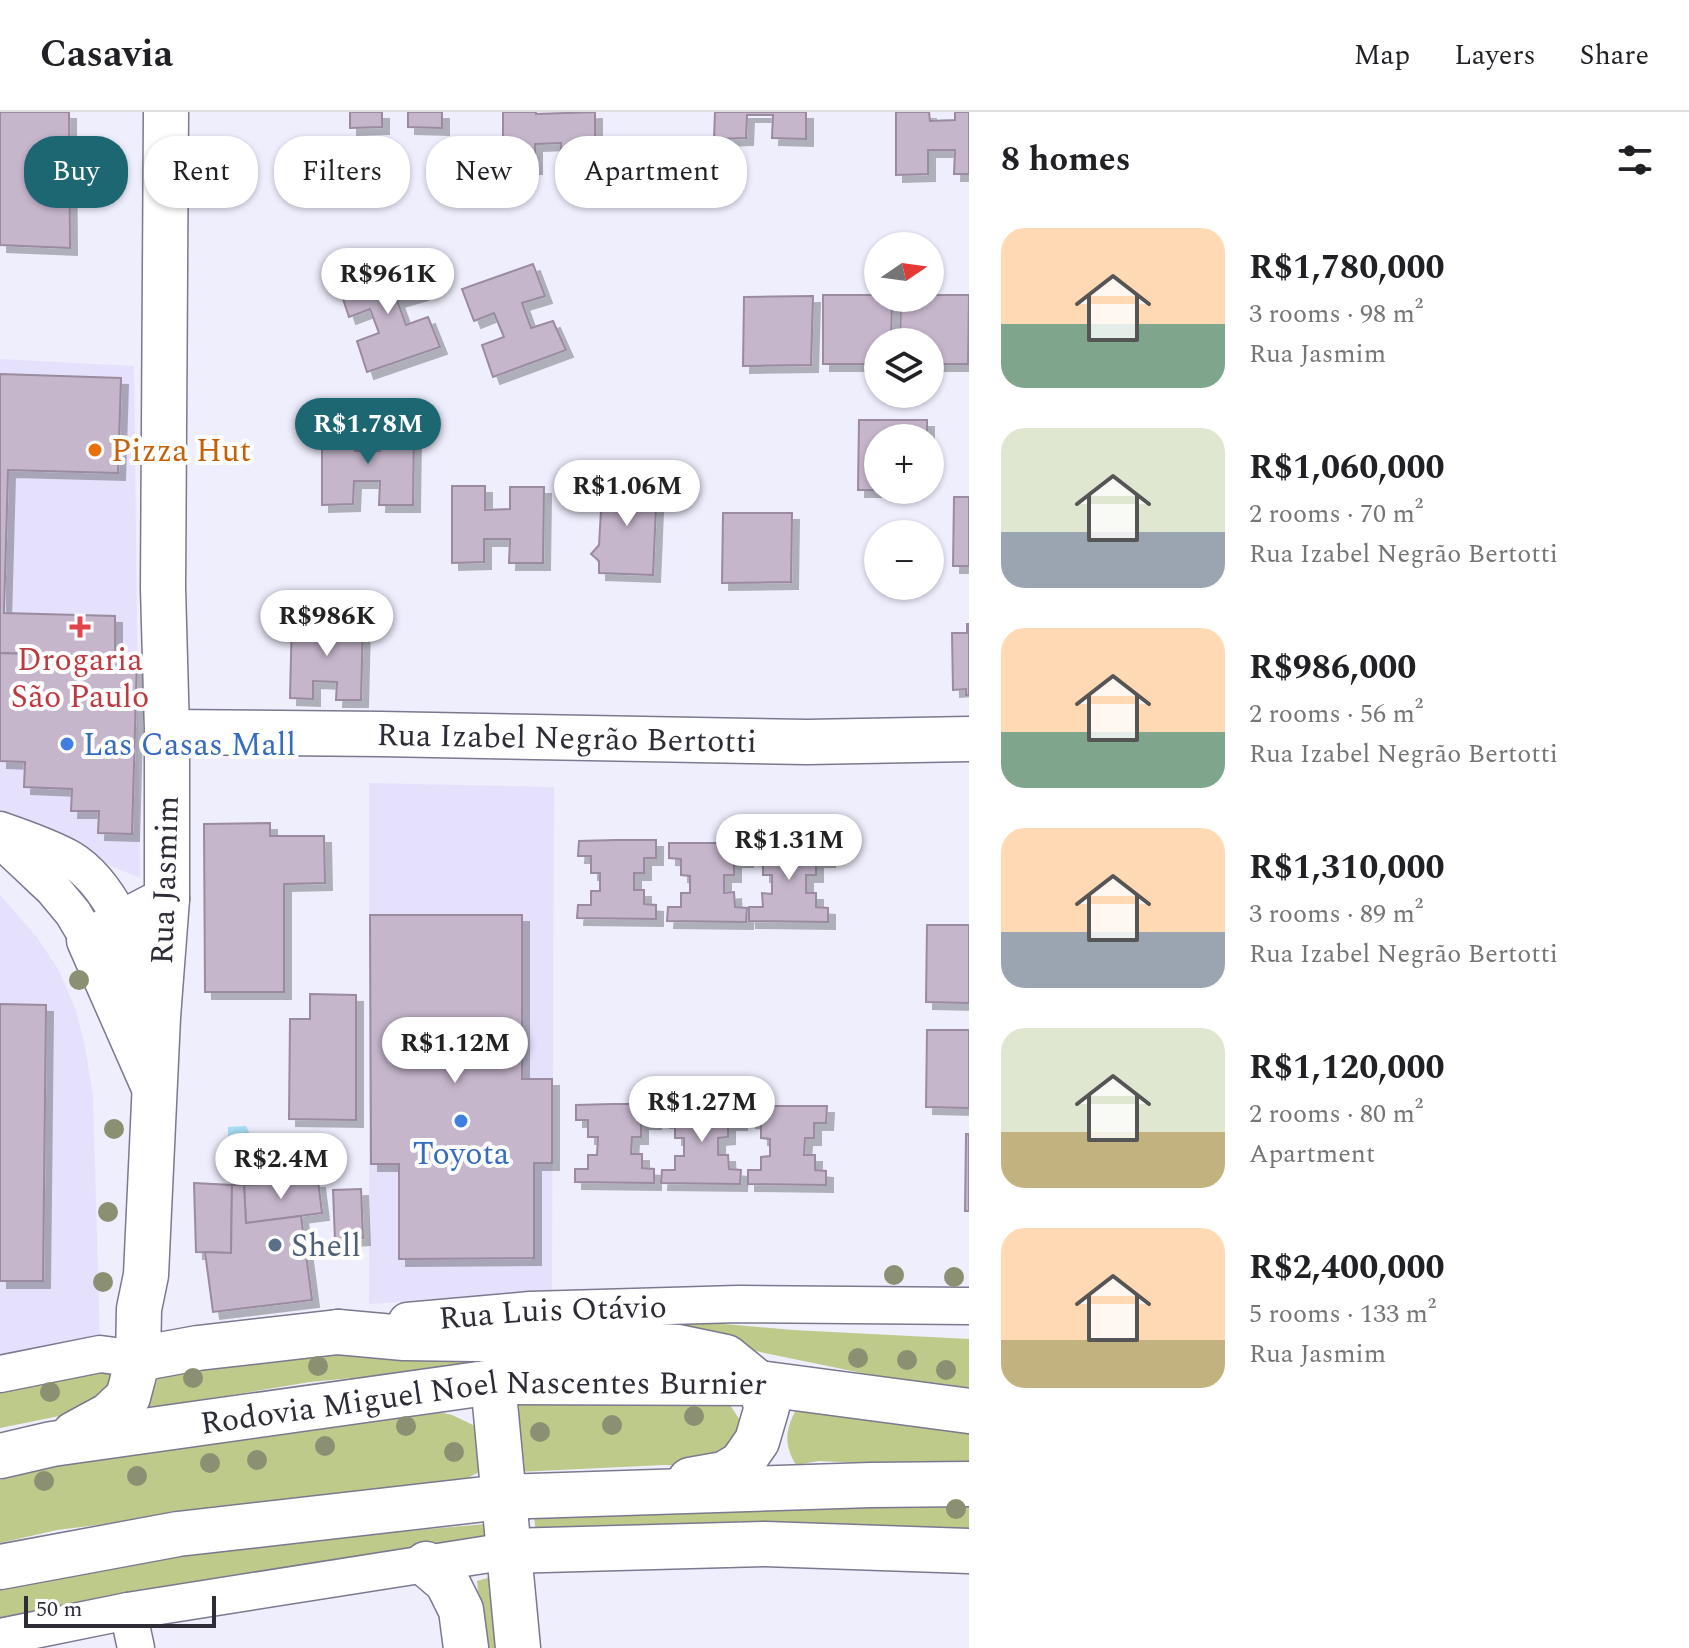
<!DOCTYPE html>
<html lang="en">
<head>
<meta charset="utf-8">
<style>
	body { margin:0; font-family:Spectral,serif; background:#f2f2f2; color:#202124; height:100vh; display:flex; flex-direction:column; font-size:30px; white-space:nowrap }
	* { box-sizing:border-box; margin:0 }
	p { font-size:26px; color:#757577 }
	.icon { flex:none; width:44px; height:44px; fill:none; stroke:currentColor; stroke-width:2; stroke-linecap:round; stroke-linejoin:round }
	.map { position:relative; flex:1; overflow:hidden }
	.panel { display:flex; flex-direction:column; background:#fff; width:720px }
	.panel>* { flex:none }
	.top-card { position:absolute; left:24px; top:24px; width:760px; height:72px; display:flex; gap:16px }
	.needle { width:52px; rotate:77deg }
	.buttons { position:absolute; left:864px; top:120px; display:grid; gap:16px }
	.buttons a { display:grid; place-items:center; width:80px; height:80px; border-radius:50%; background:#fff; box-shadow:0 2px 6px #0004; font-size:40px }
	.scale { position:absolute; left:24px; bottom:20px; width:192px; box-sizing:border-box; padding-left:8px; border:4px solid #2e2d37; border-top:0; font-size:22px; line-height:28px; white-space:nowrap; color:#2e2d37; -webkit-text-stroke:6px #fdfdfd; paint-order:stroke }
	.price { position:absolute; translate:-50% -68px; padding:0 18px; border-radius:28px; background:#fff; color:#222; font-size:26px; line-height:52px; filter:drop-shadow(0 2px 4px #0008) }
	.price::after { content:''; position:absolute; left:50%; top:48px; width:24px; height:18px; margin-left:-12px; background:inherit; clip-path:polygon(0 0,100% 0,50% 100%) }
	.price.selected { background:#1d6773; color:#fff }
	ul { padding:0; list-style:none }
	li { display:flex; align-items:center; gap:24px; height:200px; padding:0 32px }
	li span { display:grid; place-items:center; flex:none; width:224px; height:160px; border-radius:24px; color:#555 }
	li>.icon { margin-inline-start:auto }
	span .icon { width:96px; height:96px; fill:#fffc; stroke-width:1 }
	li b { font-size:34px }
	h2 { display:flex; justify-content:space-between; align-items:center; height:96px; padding:0 32px; font-size:34px }
	.pill { padding:0 28px; border-radius:32px; background:#fff; box-shadow:0 2px 6px #0004; font-size:28px; line-height:72px }
	.pill.selected { background:#1d6773; color:#fff }
	header { display:flex; align-items:center; gap:48px; box-sizing:border-box; height:112px; padding:0 40px; background:#fff; border-bottom:2px solid #e0e0e0 }
	header strong { font-size:38px }
	nav { display:flex; gap:44px; margin-inline-start:auto; font-size:28px }
	main { display:flex; flex:1; min-height:0 }
	.map>svg:first-child { display:block }
	.built { fill:#e5e1fc }
	.green { fill:#bdca8a }
	.water { fill:#a8dff6 }
	.building { fill:#c6b6cc; stroke:#9a8ba0; stroke-width:2; filter:url(#shadow) }
	.lines { fill:none; stroke-linecap:round; stroke-linejoin:round }
	.minor-casing { stroke:#7b788f; stroke-width:39 }
	.major-casing { stroke:#7b788f; stroke-width:47 }
	.highway-casing { stroke:#7b788f; stroke-width:47 }
	.minor { stroke:#fff; stroke-width:36 }
	.major { stroke:#fff; stroke-width:44 }
	.highway { stroke:#fff; stroke-width:44 }
	.tree { fill:#8b9073 }
	.food-dot { fill:#e8710a; stroke:#fdfdfd; stroke-width:3 }
	.health-dot { fill:#e0444e; stroke:#fdfdfd; stroke-width:3 }
	.shop-dot { fill:#3f7fe0; stroke:#fdfdfd; stroke-width:3 }
	.service-dot { fill:#5c6f8a; stroke:#fdfdfd; stroke-width:3 }
	.labels { text-anchor:middle; stroke-width:8; stroke-linejoin:round; paint-order:stroke }
	.food-label { font-size:32px; fill:#c56008; stroke:#fdfdfd; text-anchor:start }
	.health-label { font-size:32px; fill:#be3a42; stroke:#fdfdfd }
	.street-label { font-size:32px; fill:#2e2d37; stroke:#fdfdfd }
	.shop-label { font-size:32px; fill:#366cbe; stroke:#fdfdfd; text-anchor:start }
	.service-label { font-size:32px; fill:#4e5e75; stroke:#fdfdfd; text-anchor:start }
</style>
</head>
<body>
<header>
<strong>Casavia</strong>
<nav><a>Map</a><a>Layers</a><a>Share</a></nav>
</header>
<main>
<div class="map">
<svg width="969" height="1536" viewBox="0 0 969 1536">
	<defs>
		<filter id="shadow"><feDropShadow dx="7" dy="7" stdDeviation="0" flood-color="#0004"/></filter>
	</defs>
	<rect width="100%" height="100%" fill="#efeefd"/>
	<g class="built">
		<polygon points="0,247 134,254 140,766 84,743 28,711 0,698"/>
		<polygon points="369,671 554,675 552,1181 369,1192"/>
		<polygon points="0,783 36,824 58,857 76,898 85,935 93,984 100,1231 0,1251"/>
	</g>
	<g class="green">
		<polygon points="619,1211 724,1212 793,1218 969,1227 969,1283"/>
		<polygon points="385,1232 486,1234 489,1253 310,1270 142,1298 154,1277 161,1256"/>
		<polygon points="109,1256 119,1265 94,1297 0,1316 0,1270"/>
		<polygon points="701,1284 730,1293 745,1316 734,1338 706,1354 664,1353 517,1360 515,1290"/>
		<polygon points="420,1295 452,1303 473,1313 486,1331 483,1358 468,1366 455,1369 57,1418 0,1431 0,1368 123,1338"/>
		<path d="M 796,1298 L 969,1320 L 969,1356 L 819,1349 L 796,1353 C 784,1333 785,1318 796,1298 Z"/>
		<polygon points="969,1383 969,1425 537,1428 533,1398"/>
		<polygon points="486,1412 486,1428 0,1510 0,1472 236,1434"/>
		<polygon points="491,1465 498,1536 483,1536 477,1469"/>
	</g>
	<polygon class="water" points="246,1014 256,1034 278,1033 281,1049 228,1056 228,1015"/>
	<g class="building">
		<polygon points="0,0 69,0 70,136 0,133"/>
		<polygon points="350,0 382,0 382,15 350,16"/>
		<polygon points="408,0 442,0 442,16 408,15"/>
		<polygon points="503,0 536,0 536,2 595,0 595,56 561,55 561,31 535,32 535,55 503,56"/>
		<polygon points="715,0 806,0 806,27 772,26 773,3 747,3 746,26 714,27"/>
		<polygon points="896,0 929,0 930,9 955,8 955,0 969,0 969,62 954,62 955,38 928,38 928,62 896,63"/>
		<polygon points="410,148 421,181 397,188 406,213 428,205 440,235 367,260 357,229 379,221 370,197 349,205 338,172"/>
		<polygon points="533,152 545,184 522,191 531,216 553,209 566,238 493,265 482,233 504,225 494,201 474,209 462,177"/>
		<polygon points="823,183 878,183 878,186 892,186 891,230 878,230 878,252 823,252"/>
		<polygon points="930,183 969,183 968,252 930,252 930,230 900,230 901,186 930,186"/>
		<polygon points="813,184 811,253 743,254 744,185"/>
		<polygon points="0,262 121,266 118,361 8,358 4,501 115,504 115,544 0,541"/>
		<polygon points="859,308 927,308 927,326 878,326 878,378 858,378"/>
		<polygon points="322,316 355,316 355,339 380,339 381,317 414,317 413,393 379,393 380,369 354,369 353,392 322,393"/>
		<polygon points="602,368 657,371 653,463 599,461 599,449 591,442 599,433 601,398 592,390 601,383"/>
		<polygon points="452,374 485,374 485,398 510,397 510,375 544,375 543,451 509,451 510,427 484,427 484,450 452,451"/>
		<polygon points="954,385 969,385 969,454 953,454"/>
		<polygon points="723,401 792,401 791,470 722,471"/>
		<polygon points="292,505 316,505 316,523 340,524 340,505 363,506 361,588 336,588 337,570 313,569 313,587 290,586"/>
		<polygon points="967,512 969,512 969,583 966,583 966,577 953,578 952,521 967,521"/>
		<polygon points="0,541 137,546 132,722 98,721 99,699 71,699 72,677 24,675 25,650 0,649"/>
		<polygon points="270,711 270,724 324,724 325,771 284,772 284,880 205,880 204,712"/>
		<polygon points="615,728 656,728 656,746 644,746 644,761 634,761 634,778 644,778 644,792 656,793 656,807 577,806 578,793 591,793 591,779 600,779 600,761 591,761 591,744 578,744 579,729"/>
		<polygon points="669,731 746,731 746,748 734,748 734,763 724,763 724,781 734,780 735,795 747,796 746,810 667,809 668,795 681,795 681,781 690,781 690,764 681,763 681,747 669,746"/>
		<polygon points="750,731 828,731 828,748 816,748 816,763 806,763 806,781 816,781 816,795 828,796 828,810 749,809 749,795 763,795 762,781 772,782 772,763 763,763 763,747 750,746"/>
		<polygon points="370,803 522,803 522,967 552,967 552,1051 534,1051 534,1146 399,1147 399,1052 371,1052"/>
		<polygon points="927,813 969,813 969,891 926,890"/>
		<polygon points="310,882 356,883 356,1008 289,1007 290,907 310,907"/>
		<polygon points="0,892 46,893 43,1169 0,1169"/>
		<polygon points="927,918 969,918 969,996 926,995"/>
		<polygon points="613,992 654,992 654,1010 641,1010 641,1025 632,1025 631,1042 642,1042 642,1056 654,1057 654,1071 575,1070 575,1057 588,1057 588,1043 597,1043 598,1025 588,1025 588,1008 576,1008 576,993"/>
		<polygon points="700,993 740,993 740,1011 728,1011 728,1025 718,1026 718,1043 728,1043 729,1057 741,1058 740,1072 661,1071 662,1058 675,1058 675,1044 684,1044 684,1026 675,1026 675,1009 663,1009 663,994"/>
		<polygon points="749,994 827,994 826,1011 814,1011 814,1026 805,1026 804,1043 815,1043 815,1058 826,1059 826,1073 748,1072 748,1058 761,1058 761,1045 770,1044 770,1027 761,1026 761,1010 749,1009"/>
		<polygon points="966,1022 969,1022 969,1099 965,1099"/>
		<polygon points="318,1069 322,1101 246,1111 244,1073"/>
		<polygon points="194,1071 232,1073 231,1141 196,1140"/>
		<polygon points="232,1073 244,1073 246,1111 301,1104 312,1188 213,1200 205,1140 231,1141"/>
		<polygon points="361,1077 363,1126 335,1128 333,1078"/>
	</g>
	<g class="lines">
		<defs>
			<g id="minor">
				<path d="M 0,718 C 23,726 47,734 69,746 C 118,775 138,849 156,899"/>
				<polyline points="0,727 53,777 73,801 89,828"/>
				<path id="s1" d="M 407,1209 L 530,1198 L 738,1192 L 969,1194"/>
				<polyline points="0,1262 100,1242 138,1247"/>
				<polyline points="128,1499 136,1536"/>
				<polyline points="0,1525 128,1499 508,1439"/>
			</g>
			<g id="major">
				<polyline points="166,0 163,476 167,620 167,787 158,905 146,1163 139,1197 138,1247 198,1236 338,1220"/>
				<path id="s2" d="M 167,620 L 381,622 L 807,630 L 969,627"/>
				<polyline points="152,971 89,828 167,787"/>
				<polyline points="493,1270 518,1536"/>
				<polyline points="508,1439 765,1432 969,1439"/>
				<polyline points="426,1452 447,1470 461,1498 466,1536"/>
			</g>
			<g id="highway">
				<polyline points="338,1220 404,1226 549,1228 678,1235 726,1245 758,1271 767,1295 757,1329 741,1352 724,1362 690,1368"/>
				<polyline points="74,1322 109,1303 128,1285 138,1247"/>
				<path id="s3" d="M 0,1344 L 52,1332 L 493,1270 L 758,1271 L 969,1299"/>
				<polyline points="0,1455 178,1422 502,1385 871,1373 969,1372"/>
			</g>
		</defs>
		<use href="#minor" class="minor-casing"/>
		<use href="#major" class="major-casing"/>
		<use href="#highway" class="highway-casing"/>
		<use href="#minor" class="minor"/>
		<use href="#major" class="major"/>
		<use href="#highway" class="highway"/>
	</g>
	<g class="tree">
		<circle cx="79" cy="868" r="10"/>
		<circle cx="114" cy="1017" r="10"/>
		<circle cx="108" cy="1100" r="10"/>
		<circle cx="894" cy="1163" r="10"/>
		<circle cx="954" cy="1165" r="10"/>
		<circle cx="103" cy="1170" r="10"/>
		<circle cx="858" cy="1246" r="10"/>
		<circle cx="907" cy="1248" r="10"/>
		<circle cx="318" cy="1254" r="10"/>
		<circle cx="946" cy="1258" r="10"/>
		<circle cx="193" cy="1266" r="10"/>
		<circle cx="50" cy="1280" r="10"/>
		<circle cx="694" cy="1304" r="10"/>
		<circle cx="612" cy="1313" r="10"/>
		<circle cx="406" cy="1314" r="10"/>
		<circle cx="540" cy="1320" r="10"/>
		<circle cx="325" cy="1334" r="10"/>
		<circle cx="454" cy="1340" r="10"/>
		<circle cx="257" cy="1348" r="10"/>
		<circle cx="210" cy="1351" r="10"/>
		<circle cx="137" cy="1364" r="10"/>
		<circle cx="44" cy="1369" r="10"/>
		<circle cx="956" cy="1397" r="10"/>
	</g>
	<circle class="food-dot" cx="95" cy="338" r="8"/>
	<path class="health-dot" d="M76 503h8v8h8v8h-8v8h-8v-8h-8v-8h8z"/>
	<g class="shop-dot">
		<circle cx="67" cy="632" r="8"/>
		<circle cx="461" cy="1009" r="8"/>
	</g>
	<circle class="service-dot" cx="275" cy="1133" r="8"/>
	<g class="labels">
		<g class="food-label">
			<text x="111" y="349">Pizza Hut</text>
		</g>
		<g class="health-label">
			<text x="80" y="558">Drogaria<tspan x="80" dy="37">São Paulo</tspan></text>
		</g>
		<g class="street-label">
			<text dy="11" stroke="none"><textPath href="#s2" startOffset="400">Rua Izabel Negrão Bertotti</textPath></text>
			<text transform="translate(164 768) rotate(-88)" y="11">Rua Jasmim</text>
			<text dy="11" stroke="none"><textPath href="#s1" startOffset="146">Rua Luis Otávio</textPath></text>
			<text dy="11" stroke="none"><textPath href="#s3" startOffset="488">Rodovia Miguel Noel Nascentes Burnier</textPath></text>
		</g>
		<g class="shop-label">
			<text x="83" y="643">Las Casas Mall</text>
			<text x="461" y="1052" text-anchor="middle">Toyota</text>
		</g>
		<g class="service-label">
			<text x="291" y="1144">Shell</text>
		</g>
	</g>
</svg>
<div class="buttons">
<a><svg class="needle" viewBox="-14 -14 28 28"><path d="M0-13l5 13h-10z" fill="#e53935"/><path d="M0 13l5-13h-10z" fill="#757577"/></svg></a>
<a><svg class="icon" aria-label="layers" viewBox="0 0 24 24"><path d="M12 4l9 5-9 5-9-5zM3 14l9 5 9-5"/></svg></a>
<a>+</a>
<a>−</a>
</div>
<div class="scale">50 m</div>
<b class="price" style="left:388px;top:204px">R$961K</b>
<b class="price selected" style="left:368px;top:354px">R$1.78M</b>
<b class="price" style="left:627px;top:416px">R$1.06M</b>
<b class="price" style="left:327px;top:546px">R$986K</b>
<b class="price" style="left:789px;top:770px">R$1.31M</b>
<b class="price" style="left:455px;top:973px">R$1.12M</b>
<b class="price" style="left:702px;top:1032px">R$1.27M</b>
<b class="price" style="left:281px;top:1089px">R$2.4M</b>
<div class="top-card">
<a class="pill selected">Buy</a>
<a class="pill">Rent</a>
<a class="pill">Filters</a>
<a class="pill">New</a>
<a class="pill">Apartment</a>
</div>
</div>
<section class="panel">
<h2>8 homes<svg class="icon" aria-label="filters" viewBox="0 0 24 24"><path d="M4 7h16M4 17h16"/><circle cx="9" cy="7" r="2"/><circle cx="15" cy="17" r="2"/></svg></h2>
<ul>
<li><span style="background:linear-gradient(#ffd9b3 60%,#7fa58c 0)"><svg class="icon" aria-label="home" viewBox="0 0 24 24"><path d="M3 11l9-7 9 7M6 9v11h12V9"/></svg></span><div><b>R$1,780,000</b><p>3 rooms · 98 m²</p><p>Rua Jasmim</p></div></li>
<li><span style="background:linear-gradient(#dfe7d0 65%,#9aa5b1 0)"><svg class="icon" aria-label="home" viewBox="0 0 24 24"><path d="M3 11l9-7 9 7M6 9v11h12V9"/></svg></span><div><b>R$1,060,000</b><p>2 rooms · 70 m²</p><p>Rua Izabel Negrão Bertotti</p></div></li>
<li><span style="background:linear-gradient(#ffd9b3 65%,#7fa58c 0)"><svg class="icon" aria-label="home" viewBox="0 0 24 24"><path d="M3 11l9-7 9 7M6 9v11h12V9"/></svg></span><div><b>R$986,000</b><p>2 rooms · 56 m²</p><p>Rua Izabel Negrão Bertotti</p></div></li>
<li><span style="background:linear-gradient(#ffd9b3 65%,#9aa5b1 0)"><svg class="icon" aria-label="home" viewBox="0 0 24 24"><path d="M3 11l9-7 9 7M6 9v11h12V9"/></svg></span><div><b>R$1,310,000</b><p>3 rooms · 89 m²</p><p>Rua Izabel Negrão Bertotti</p></div></li>
<li><span style="background:linear-gradient(#dfe7d0 65%,#c2b280 0)"><svg class="icon" aria-label="home" viewBox="0 0 24 24"><path d="M3 11l9-7 9 7M6 9v11h12V9"/></svg></span><div><b>R$1,120,000</b><p>2 rooms · 80 m²</p><p>Apartment</p></div></li>
<li><span style="background:linear-gradient(#ffd9b3 70%,#c2b280 0)"><svg class="icon" aria-label="home" viewBox="0 0 24 24"><path d="M3 11l9-7 9 7M6 9v11h12V9"/></svg></span><div><b>R$2,400,000</b><p>5 rooms · 133 m²</p><p>Rua Jasmim</p></div></li>
</ul>
</section>
</main>
</body>
</html>
